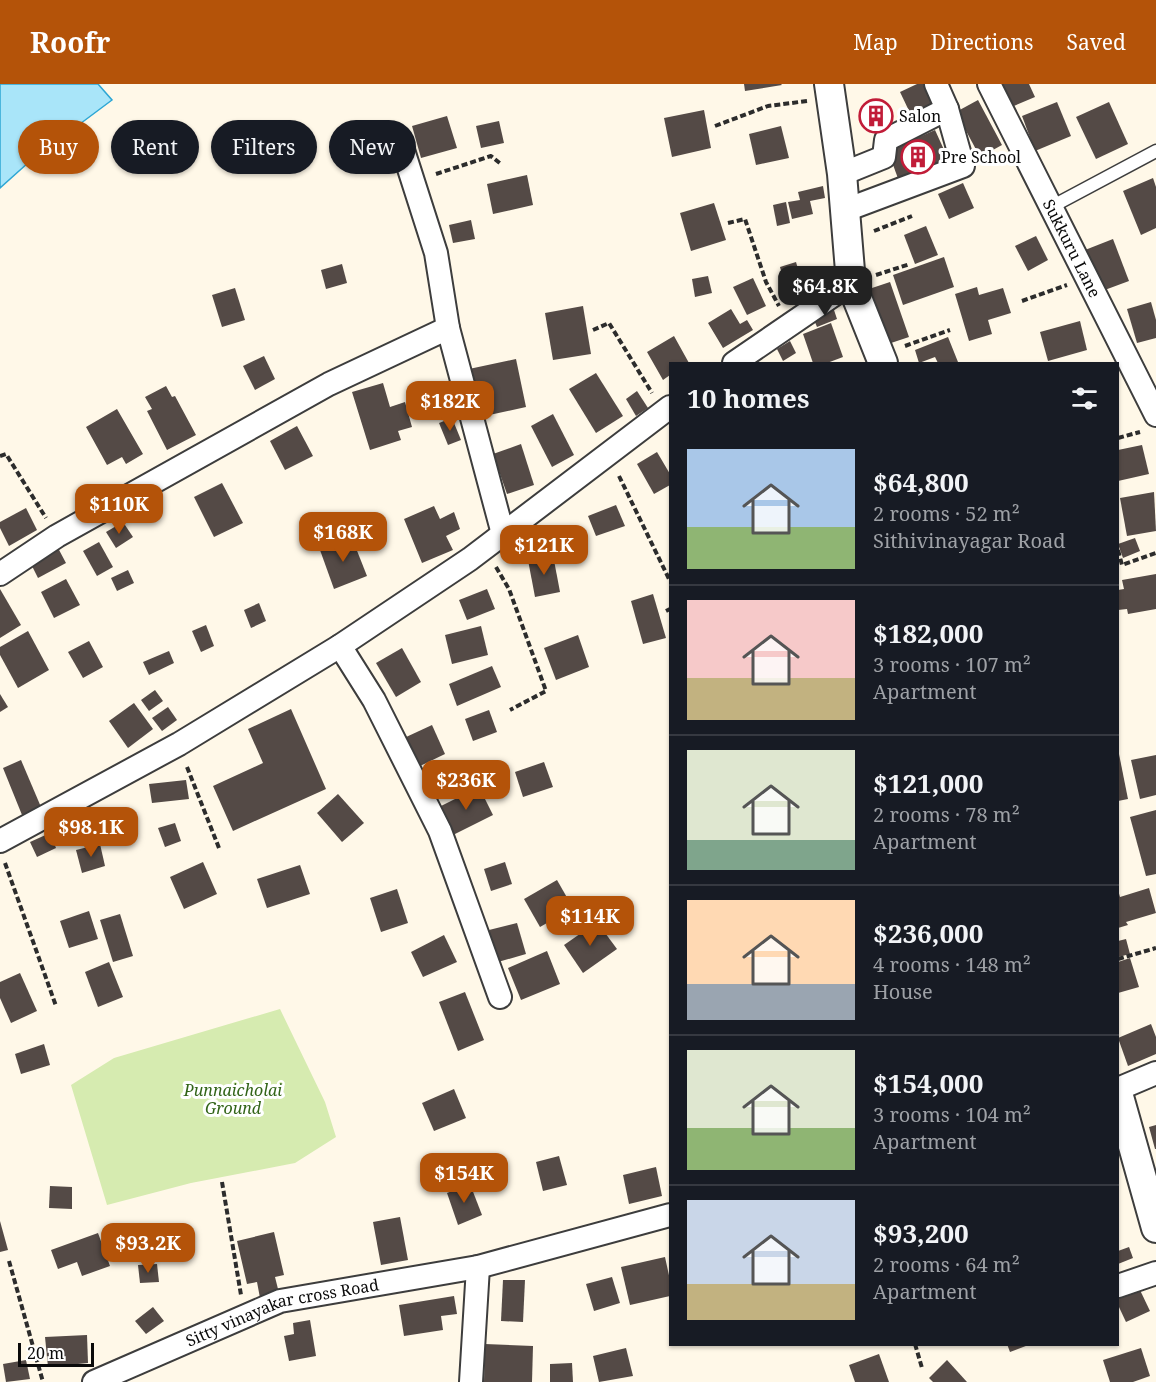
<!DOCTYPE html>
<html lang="en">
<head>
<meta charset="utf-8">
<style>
	body { margin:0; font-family:"Noto Serif",serif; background:#242831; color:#f1f3f6; height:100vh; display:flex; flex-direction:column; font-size:22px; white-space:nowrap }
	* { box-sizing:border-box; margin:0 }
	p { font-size:20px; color:#9ea1a6 }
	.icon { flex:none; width:33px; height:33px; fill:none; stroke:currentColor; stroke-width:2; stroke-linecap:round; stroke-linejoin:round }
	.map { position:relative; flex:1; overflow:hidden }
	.sheet { position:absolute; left:669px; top:278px; width:450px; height:984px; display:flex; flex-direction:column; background:#171b24; border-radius:0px; box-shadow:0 2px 4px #0004 }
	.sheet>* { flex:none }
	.hud { position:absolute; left:18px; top:36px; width:561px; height:54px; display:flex; gap:12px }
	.scale { position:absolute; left:18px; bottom:15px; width:76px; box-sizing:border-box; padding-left:6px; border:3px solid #0a0a0a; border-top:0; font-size:16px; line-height:21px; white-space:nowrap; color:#0a0a0a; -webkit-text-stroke:4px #fff; paint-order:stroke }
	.price { position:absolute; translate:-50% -51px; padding:0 14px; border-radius:12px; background:#b45309; color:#fff; font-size:20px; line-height:39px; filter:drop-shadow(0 2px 3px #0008) }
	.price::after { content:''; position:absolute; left:50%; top:36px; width:18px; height:14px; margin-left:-9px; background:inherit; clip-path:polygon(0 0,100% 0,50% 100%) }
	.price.current { background:#222; color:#fff }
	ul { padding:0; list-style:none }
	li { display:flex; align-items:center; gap:18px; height:150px; padding:0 18px }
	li+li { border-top:2px solid #363941 }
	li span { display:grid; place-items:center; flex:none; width:168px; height:120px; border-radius:0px; color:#555 }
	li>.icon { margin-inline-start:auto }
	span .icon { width:72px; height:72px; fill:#fffc; stroke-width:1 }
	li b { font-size:26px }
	h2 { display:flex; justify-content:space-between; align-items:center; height:72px; padding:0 18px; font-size:26px }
	.tag { padding:0 21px; border-radius:27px; background:#171b24; box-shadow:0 2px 4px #0004; font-size:21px; line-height:54px }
	.tag.current { background:#b45309; color:#fff }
	header { display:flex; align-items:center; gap:36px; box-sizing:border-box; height:84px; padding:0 30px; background:#b45309; color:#fff }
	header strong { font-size:28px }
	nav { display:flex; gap:33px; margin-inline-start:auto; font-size:21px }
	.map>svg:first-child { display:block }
	.green { fill:#d6ebb0 }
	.water { fill:#a9e5f9; stroke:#2da6d4; stroke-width:1.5 }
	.building { fill:#544a46 }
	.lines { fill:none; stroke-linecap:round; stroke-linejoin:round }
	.service-casing { stroke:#3d3d3d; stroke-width:15 }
	.minor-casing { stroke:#3d3d3d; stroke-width:26 }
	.tertiary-casing { stroke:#3d3d3d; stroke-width:32 }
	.path { stroke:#2c2c2c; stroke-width:4; stroke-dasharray:6 3; stroke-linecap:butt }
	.service { stroke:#fff; stroke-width:12 }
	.minor { stroke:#fff; stroke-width:22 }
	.tertiary { stroke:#fff; stroke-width:28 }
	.labels { text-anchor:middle; stroke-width:6; stroke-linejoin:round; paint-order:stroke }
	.poi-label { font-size:16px; fill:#0a0a0a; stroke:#fff; text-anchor:start }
	.street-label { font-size:16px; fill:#0a0a0a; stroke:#fff }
	.park-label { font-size:16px; font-style:italic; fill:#326418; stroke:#fff }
</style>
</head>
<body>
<header>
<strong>Roofr</strong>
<nav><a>Map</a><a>Directions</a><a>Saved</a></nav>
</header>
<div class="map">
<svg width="1156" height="1298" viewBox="0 0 1156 1298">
	<rect width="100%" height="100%" fill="#fff8e8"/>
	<polygon class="green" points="280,925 325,1018 336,1053 295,1079 191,1099 107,1121 71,1001 114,974"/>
	<polygon class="water" points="0,0 98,0 112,16 29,78 0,104"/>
	<g class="building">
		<polygon points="744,0 781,0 782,1 745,7"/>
		<polygon points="917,0 923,0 933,20 911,31 900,8"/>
		<polygon points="999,0 1029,0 1035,13 1009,24"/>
		<polygon points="978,16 1002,61 980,73 956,28"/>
		<polygon points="1057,18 1071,52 1035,67 1022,32"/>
		<polygon points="1109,18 1128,60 1096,75 1076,33"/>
		<polygon points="882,20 889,35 869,44 862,28"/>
		<polygon points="704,26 711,64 672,73 664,34"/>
		<polygon points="447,32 457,64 421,74 412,42"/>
		<polygon points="499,37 504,59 481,64 476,42"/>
		<polygon points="781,42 789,74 756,81 749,50"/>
		<polygon points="935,46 950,79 900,100 888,67"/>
		<polygon points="527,91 533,121 493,130 487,100"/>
		<polygon points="1153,94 1156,103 1156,144 1141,151 1123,107"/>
		<polygon points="963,99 974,124 949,135 938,110"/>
		<polygon points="823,102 825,114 810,117 813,130 792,135 788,118 800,116 798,108"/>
		<polygon points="786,118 790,139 777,142 773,121"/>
		<polygon points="714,119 726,156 691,167 680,129"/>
		<polygon points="471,136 475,155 453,159 449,141"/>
		<polygon points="926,142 938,171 915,180 904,151"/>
		<polygon points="1036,152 1048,176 1028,187 1015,162"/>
		<polygon points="1113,155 1129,197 1102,207 1085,166"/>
		<polygon points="944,173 954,203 903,221 893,191"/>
		<polygon points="796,178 803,202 786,206 780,183"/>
		<polygon points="342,180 347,199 326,205 321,186"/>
		<polygon points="708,192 712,209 695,213 692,195"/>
		<polygon points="753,194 766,222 747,231 733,203"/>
		<polygon points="890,198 909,253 885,261 866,206"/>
		<polygon points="977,203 979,211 1003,204 1011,229 988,236 992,250 969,257 955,210"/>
		<polygon points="235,204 245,236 222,243 212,211"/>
		<polygon points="1151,218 1156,236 1156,254 1137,259 1127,225"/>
		<polygon points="583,222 591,270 553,276 545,229"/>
		<polygon points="833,223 837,235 817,243 812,231"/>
		<polygon points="731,225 740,240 747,236 753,246 723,264 708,239"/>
		<polygon points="1080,237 1087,266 1048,277 1040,248"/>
		<polygon points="831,239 843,273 827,279 813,279 803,250"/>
		<polygon points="674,252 689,279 670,279 670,291 663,296 647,268"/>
		<polygon points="948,253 958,278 938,279 935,273 919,279 915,266"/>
		<polygon points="790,257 796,269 783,277 777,265"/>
		<polygon points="264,272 275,295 255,306 243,282"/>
		<polygon points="516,275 526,323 480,333 469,285"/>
		<polygon points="596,289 623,332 596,349 569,305"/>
		<polygon points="383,299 390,323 405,318 412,343 398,347 401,356 370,366 352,308"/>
		<polygon points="166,302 172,313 175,312 196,351 167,366 147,327 152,325 145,313"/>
		<polygon points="637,307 648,324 636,332 626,315"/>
		<polygon points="117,325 143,370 126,380 122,373 107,381 86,343"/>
		<polygon points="553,330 574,371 552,383 531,342"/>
		<polygon points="452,334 461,356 448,361 439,339"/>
		<polygon points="297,342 313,372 285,386 270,357"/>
		<polygon points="521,360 534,401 507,410 493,370"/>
		<polygon points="1142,361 1149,390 1118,397 1118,366"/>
		<polygon points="657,368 670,390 670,401 654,410 637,380"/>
		<polygon points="222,399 243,439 214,453 194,413"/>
		<polygon points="1154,408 1156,447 1127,452 1120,414"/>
		<polygon points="616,421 625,442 596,452 588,432"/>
		<polygon points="434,422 440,435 454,428 460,445 446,452 453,466 422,479 404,435"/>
		<polygon points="26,424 37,446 9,462 0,444 0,438"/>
		<polygon points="123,438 133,453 116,464 106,448"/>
		<polygon points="352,454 367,492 334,505 320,466"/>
		<polygon points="1135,454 1140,467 1123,474 1118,460"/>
		<polygon points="99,458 113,483 97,492 83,467"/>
		<polygon points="58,464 66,479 38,494 30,478"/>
		<polygon points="553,471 560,508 535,513 528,476"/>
		<polygon points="128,486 134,499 117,507 111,494"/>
		<polygon points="1156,490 1156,525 1128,530 1127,525 1118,526 1118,506 1124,505 1122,496"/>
		<polygon points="66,495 80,521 54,534 41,508"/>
		<polygon points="0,505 21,541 0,554"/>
		<polygon points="487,505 495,525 467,536 459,516"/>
		<polygon points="653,510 666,554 643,560 631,517"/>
		<polygon points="259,519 266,537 251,544 244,526"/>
		<polygon points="206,541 214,562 201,568 192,547"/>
		<polygon points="481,542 488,571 452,580 445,551"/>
		<polygon points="28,547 49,586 18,604 0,571 0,563"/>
		<polygon points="578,551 589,583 556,596 544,564"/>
		<polygon points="89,557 103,583 83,594 68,568"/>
		<polygon points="402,564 421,598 396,613 376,579"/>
		<polygon points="169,567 174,579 149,591 143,578"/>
		<polygon points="492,582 501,603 457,622 449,600"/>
		<polygon points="155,606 163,617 149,627 141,616"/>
		<polygon points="0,610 8,623 0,628"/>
		<polygon points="134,619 153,645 128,664 109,637"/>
		<polygon points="168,623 177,636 162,647 152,634"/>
		<polygon points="291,625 326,705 233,747 213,702 263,679 248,645"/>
		<polygon points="489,626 497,648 473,657 465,635"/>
		<polygon points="432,641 445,670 418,683 404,654"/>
		<polygon points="1118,665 1128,715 1118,717"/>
		<polygon points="1156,671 1156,711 1140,715 1131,676"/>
		<polygon points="21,676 41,723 22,731 3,684"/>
		<polygon points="544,678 553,703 523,713 515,688"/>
		<polygon points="186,696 189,715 152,719 149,700"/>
		<polygon points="479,703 493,731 453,751 439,723"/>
		<polygon points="338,710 364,739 342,758 317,729"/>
		<polygon points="1156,726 1156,790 1146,792 1130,733"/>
		<polygon points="175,739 181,757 165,763 158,744"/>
		<polygon points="50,749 56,764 37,773 30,758"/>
		<polygon points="100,760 105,782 82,789 76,766"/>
		<polygon points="203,778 217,810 184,825 170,793"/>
		<polygon points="505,778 512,800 491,807 484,785"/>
		<polygon points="300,781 310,810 267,824 257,795"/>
		<polygon points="557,796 573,824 540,843 524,815"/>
		<polygon points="1149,804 1156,829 1126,838 1128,841 1118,844 1118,806 1120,813"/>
		<polygon points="397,805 408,839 381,848 370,814"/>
		<polygon points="89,827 98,855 69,864 60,837"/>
		<polygon points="120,830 133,872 113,878 100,836"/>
		<polygon points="597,838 617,865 583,889 564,861"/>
		<polygon points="517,839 526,870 498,878 489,846"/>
		<polygon points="444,851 457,878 423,893 411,868"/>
		<polygon points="1126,855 1130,870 1118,873 1118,857"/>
		<polygon points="547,867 560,900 521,916 508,884"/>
		<polygon points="1130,874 1139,903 1118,909 1118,878"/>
		<polygon points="109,878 123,913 98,923 85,888"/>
		<polygon points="20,889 37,927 11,939 0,914 0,898"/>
		<polygon points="465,908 484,956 458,967 439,918"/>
		<polygon points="1151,940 1156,953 1156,970 1128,982 1118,954"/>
		<polygon points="44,960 50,981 21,990 15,970"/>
		<polygon points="454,1005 466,1034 434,1047 422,1019"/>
		<polygon points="1156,1041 1156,1065 1155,1065 1149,1043"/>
		<polygon points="559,1072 567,1101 543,1107 536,1078"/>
		<polygon points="656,1083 662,1112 629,1120 623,1091"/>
		<polygon points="470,1100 482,1131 458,1141 447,1109"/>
		<polygon points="50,1102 72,1103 72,1125 49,1124"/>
		<polygon points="400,1133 408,1176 381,1181 373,1138"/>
		<polygon points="0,1137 8,1166 0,1168"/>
		<polygon points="274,1148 284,1191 275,1193 279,1209 260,1214 257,1198 247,1200 237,1157"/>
		<polygon points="98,1149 110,1182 82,1192 77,1178 58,1185 51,1166"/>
		<polygon points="152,1150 154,1170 130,1173 128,1152"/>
		<polygon points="1129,1163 1133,1174 1118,1180 1118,1167"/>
		<polygon points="665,1173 670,1196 670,1212 630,1221 621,1183"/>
		<polygon points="157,1180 159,1198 140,1199 138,1181"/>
		<polygon points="612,1193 620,1219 594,1227 586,1200"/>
		<polygon points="503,1196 525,1196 523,1238 501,1237"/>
		<polygon points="1139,1204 1150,1227 1126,1238 1118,1221 1118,1214"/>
		<polygon points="454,1212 457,1230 441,1232 443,1246 404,1252 399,1221"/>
		<polygon points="153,1223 164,1237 146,1250 135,1237"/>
		<polygon points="310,1236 316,1272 289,1277 284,1252 294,1250 293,1239"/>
		<polygon points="87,1251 88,1279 48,1283 45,1253"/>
		<polygon points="485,1260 533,1262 532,1298 484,1298"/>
		<polygon points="1007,1260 1031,1260 1010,1268"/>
		<polygon points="626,1264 633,1292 599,1298 593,1272"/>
		<polygon points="1141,1264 1150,1292 1133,1298 1110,1298 1103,1276"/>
		<polygon points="879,1270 889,1298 855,1298 849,1281"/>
		<polygon points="26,1276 30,1295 6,1298 3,1280"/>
		<polygon points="947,1276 967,1298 933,1298 929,1294"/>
		<polygon points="572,1279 573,1298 550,1298 550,1280"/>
	</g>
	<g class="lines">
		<defs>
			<polyline id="service" points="1051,123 1156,67"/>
			<g id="minor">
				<path id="s1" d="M 989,0 L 1156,331"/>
				<polyline points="403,66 436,169 448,244 503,450"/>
				<polyline points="842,90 884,73 886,56 947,25"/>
				<polyline points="843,127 963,82 947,25 936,0"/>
				<polyline points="734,279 851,199"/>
				<polyline points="0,490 57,452 329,300 448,244"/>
				<polyline points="340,562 374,616 440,747 500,913"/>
				<polyline points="0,757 179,660 340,562 470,475 670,323"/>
				<polyline points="1118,1005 1156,989"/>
				<polyline points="1118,1202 1156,1189"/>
				<path id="s2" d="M 94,1298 L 280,1217 L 478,1183 L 670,1131"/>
				<polyline points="471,1298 478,1183"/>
			</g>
			<g id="tertiary">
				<polyline points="829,0 842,90 851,199 883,279"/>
				<polyline points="1118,1009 1156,1144"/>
			</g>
		</defs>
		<use href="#service" class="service-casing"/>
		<use href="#minor" class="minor-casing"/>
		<use href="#tertiary" class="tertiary-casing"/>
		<g class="path">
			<polyline points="715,42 768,22 807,17"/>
			<polyline points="436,90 491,72 501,80"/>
			<polyline points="728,139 745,135 766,198 779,222"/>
			<polyline points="874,147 912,132"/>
			<polyline points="876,191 910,180"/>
			<polyline points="1022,217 1067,201"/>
			<polyline points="593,246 609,239 652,309"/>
			<polyline points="905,262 950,246"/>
			<polyline points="1118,354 1140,348"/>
			<polyline points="0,372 6,370 46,434"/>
			<polyline points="619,392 670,497"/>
			<polyline points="1118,466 1122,481 1156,469"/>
			<polyline points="496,483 509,505 546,607 510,626"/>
			<polyline points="666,527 670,525"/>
			<polyline points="187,683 219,764"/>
			<polyline points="5,779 56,922"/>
			<polyline points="1118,875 1156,864"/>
			<polyline points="222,1098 241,1211"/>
			<polyline points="9,1177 43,1298"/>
			<polyline points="915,1260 922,1284"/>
		</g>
		<use href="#service" class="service"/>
		<use href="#minor" class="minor"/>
		<use href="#tertiary" class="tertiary"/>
	</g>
	<defs>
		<symbol id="building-ring" viewBox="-11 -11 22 22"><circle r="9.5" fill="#fff" stroke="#c11c38" stroke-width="1.5"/><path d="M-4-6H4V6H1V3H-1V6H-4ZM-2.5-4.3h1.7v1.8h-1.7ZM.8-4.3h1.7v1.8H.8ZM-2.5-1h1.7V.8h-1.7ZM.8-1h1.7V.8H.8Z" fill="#c11c38"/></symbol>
	</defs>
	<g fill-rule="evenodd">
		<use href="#building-ring" x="857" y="13" width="38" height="38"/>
		<use href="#building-ring" x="899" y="54" width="38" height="38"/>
	</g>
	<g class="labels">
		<g class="poi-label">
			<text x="899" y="38">Salon</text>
			<text x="941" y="79">Pre School</text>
		</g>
		<g class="street-label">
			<text dy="6" stroke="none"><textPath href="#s1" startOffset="184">Sukkuru Lane</textPath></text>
			<text dy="6" stroke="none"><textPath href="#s2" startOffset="202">Sitty vinayakar cross Road</textPath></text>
		</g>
		<g class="park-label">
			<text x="233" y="1012">Punnaicholai<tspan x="233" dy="18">Ground</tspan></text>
		</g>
	</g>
</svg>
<div class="scale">20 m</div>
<b class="price current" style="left:825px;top:233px">$64.8K</b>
<b class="price" style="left:450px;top:348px">$182K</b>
<b class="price" style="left:119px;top:451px">$110K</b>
<b class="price" style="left:343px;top:479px">$168K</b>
<b class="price" style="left:544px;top:492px">$121K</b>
<b class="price" style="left:466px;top:727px">$236K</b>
<b class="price" style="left:91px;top:774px">$98.1K</b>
<b class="price" style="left:590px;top:863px">$114K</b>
<b class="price" style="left:464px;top:1120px">$154K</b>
<b class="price" style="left:148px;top:1190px">$93.2K</b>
<div class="hud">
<a class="tag current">Buy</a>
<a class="tag">Rent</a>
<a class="tag">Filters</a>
<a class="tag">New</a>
</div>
<section class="sheet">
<h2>10 homes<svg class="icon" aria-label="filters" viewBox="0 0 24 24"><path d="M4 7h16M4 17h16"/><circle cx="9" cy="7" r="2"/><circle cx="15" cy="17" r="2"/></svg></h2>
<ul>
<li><span style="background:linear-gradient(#a9c7e8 65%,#8fb573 0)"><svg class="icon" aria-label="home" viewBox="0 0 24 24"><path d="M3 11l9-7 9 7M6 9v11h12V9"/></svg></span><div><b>$64,800</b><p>2 rooms · 52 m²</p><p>Sithivinayagar Road</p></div></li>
<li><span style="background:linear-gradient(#f6c9c9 65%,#c2b280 0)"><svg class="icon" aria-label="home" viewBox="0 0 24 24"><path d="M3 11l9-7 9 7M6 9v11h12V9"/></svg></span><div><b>$182,000</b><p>3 rooms · 107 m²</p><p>Apartment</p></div></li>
<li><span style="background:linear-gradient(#dfe7d0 75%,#7fa58c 0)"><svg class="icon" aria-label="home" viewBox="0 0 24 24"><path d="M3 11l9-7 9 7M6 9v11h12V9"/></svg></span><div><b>$121,000</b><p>2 rooms · 78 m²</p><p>Apartment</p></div></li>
<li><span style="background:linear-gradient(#ffd9b3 70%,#9aa5b1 0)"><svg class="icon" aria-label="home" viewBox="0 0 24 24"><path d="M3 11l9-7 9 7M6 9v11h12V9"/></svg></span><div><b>$236,000</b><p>4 rooms · 148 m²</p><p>House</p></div></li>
<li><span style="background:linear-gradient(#dfe7d0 65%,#8fb573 0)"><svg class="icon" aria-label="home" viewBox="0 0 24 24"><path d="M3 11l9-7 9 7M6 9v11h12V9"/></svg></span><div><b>$154,000</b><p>3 rooms · 104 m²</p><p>Apartment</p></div></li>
<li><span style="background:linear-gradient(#c9d6e8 70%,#c2b280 0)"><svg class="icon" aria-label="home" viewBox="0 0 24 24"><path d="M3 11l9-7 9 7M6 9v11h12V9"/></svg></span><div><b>$93,200</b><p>2 rooms · 64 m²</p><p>Apartment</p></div></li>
</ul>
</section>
</div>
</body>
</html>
